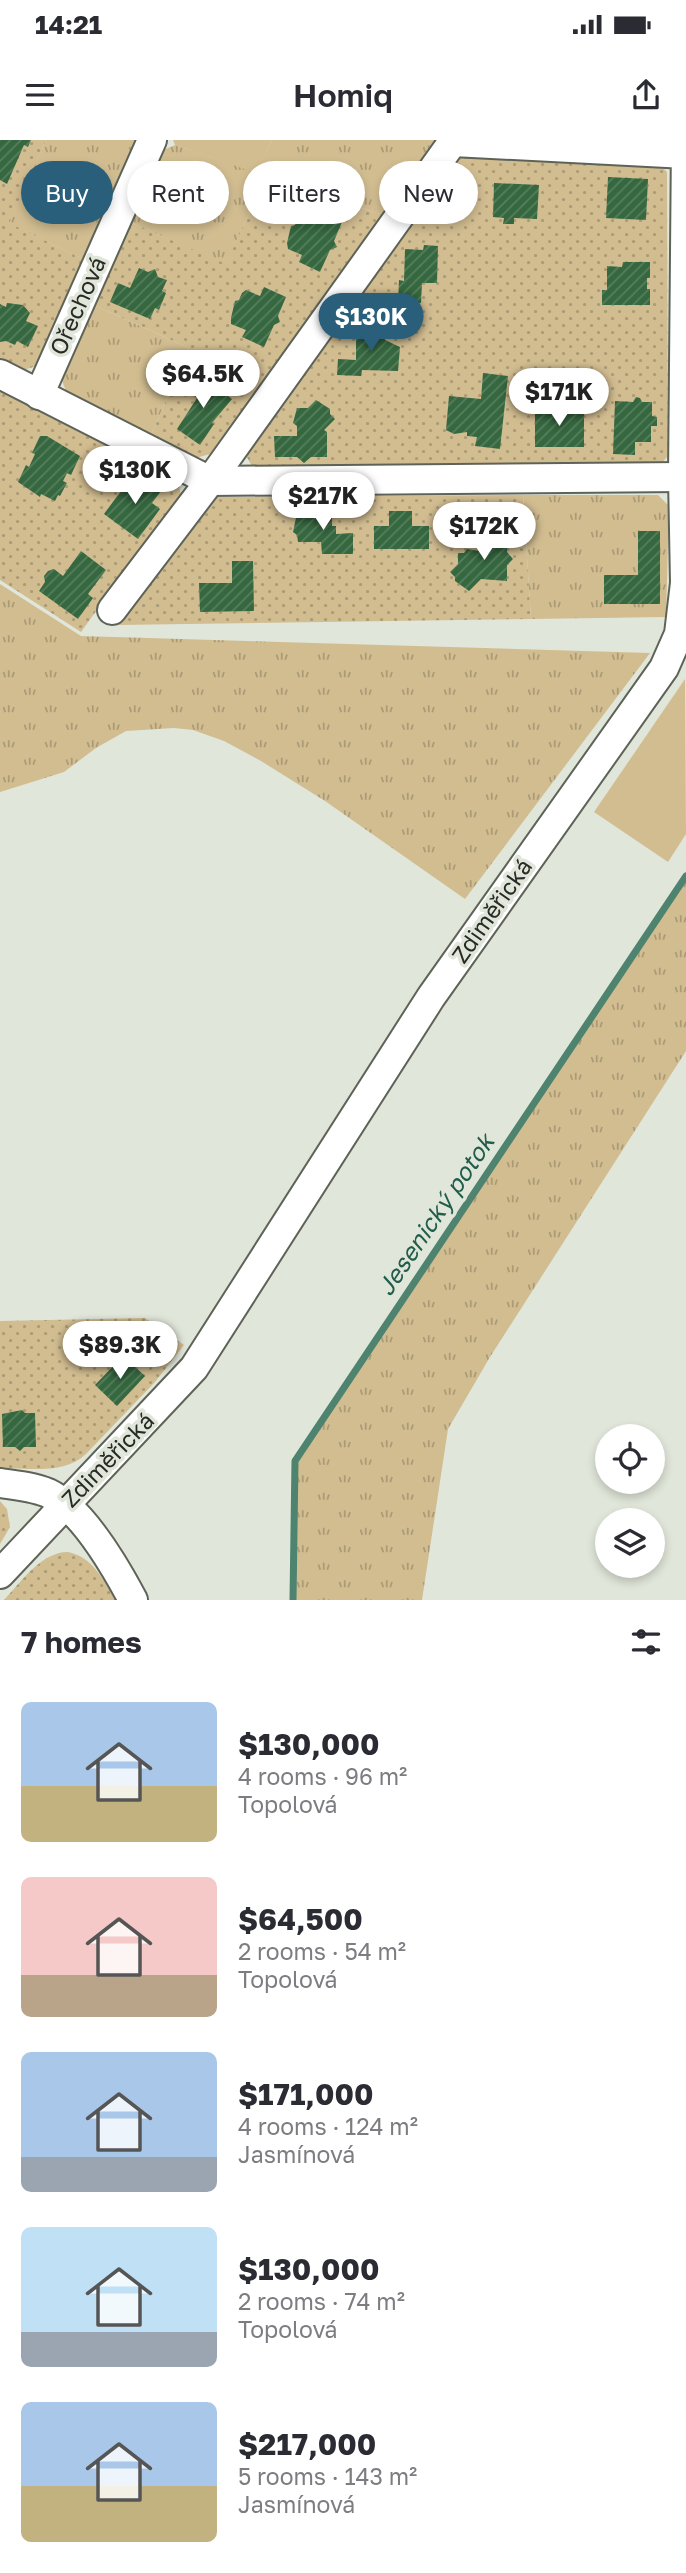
<!DOCTYPE html>
<html lang="en">
<head>
<meta charset="utf-8">
<style>
	body { margin:0; font-family:"Golos Text",sans-serif; background:#f2f2f3; color:#2b2b33; height:100vh; display:flex; flex-direction:column; font-size:26px; white-space:nowrap }
	* { box-sizing:border-box; margin:0 }
	p { font-size:23px; color:#7c7c81 }
	.icon { flex:none; width:38px; height:38px; fill:none; stroke:currentColor; stroke-width:2; stroke-linecap:round; stroke-linejoin:round }
	.map { position:relative; height:1460px; overflow:hidden }
	.drawer { display:flex; flex-direction:column; background:#fff; flex:1 }
	.drawer>* { flex:none }
	.hud { position:absolute; left:21px; top:21px; width:644px; height:63px; display:flex; gap:14px }
	.controls { position:absolute; left:595px; top:1284px; display:grid; gap:14px }
	.controls a { display:grid; place-items:center; width:70px; height:70px; border-radius:50%; background:#fff; box-shadow:0 4px 10px #0003; font-size:35px }
	.price { position:absolute; translate:-50% -60px; padding:0 16px; border-radius:24px; background:#fff; color:#222; font-size:23px; line-height:46px; filter:drop-shadow(0 2px 4px #0008) }
	.price::after { content:''; position:absolute; left:50%; top:42px; width:21px; height:16px; margin-left:-10px; background:inherit; clip-path:polygon(0 0,100% 0,50% 100%) }
	.price.current { background:#295f7a; color:#fff }
	ul { padding:0; list-style:none }
	li { display:flex; align-items:center; gap:21px; height:175px; padding:0 21px }
	li span { display:grid; place-items:center; flex:none; width:196px; height:140px; border-radius:10px; color:#555 }
	li>.icon { margin-inline-start:auto }
	span .icon { width:84px; height:84px; fill:#fffc; stroke-width:1 }
	li b { font-size:30px }
	h2 { display:flex; justify-content:space-between; align-items:center; height:84px; padding:0 21px; font-size:30px }
	.chip { padding:0 24px; border-radius:32px; background:#fff; box-shadow:0 4px 10px #0003; font-size:24px; line-height:63px }
	.chip.current { background:#295f7a; color:#fff }
	.status { display:flex; justify-content:space-between; align-items:center; height:49px; padding:0 35px; background:#fff; direction:ltr }
	.status svg { height:19px; fill:currentColor }
	header { display:flex; justify-content:space-between; align-items:center; height:91px; padding:0 21px; background:#fff; font-size:32px; font-weight:600 }
	.map>svg:first-child { display:block }
	.grass { fill:url(#grass-tufts) }
	.park { fill:#d2bd91 }
	.garden { fill:url(#garden-dots) }
	.lines { fill:none; stroke-linecap:round; stroke-linejoin:round }
	.stream { stroke:#4d836f; stroke-width:7 }
	.building { fill:url(#building-hatch) }
	.minor-casing { stroke:#5e6358; stroke-width:32 }
	.minor { stroke:#fff; stroke-width:28 }
	.labels { text-anchor:middle; stroke-width:7; stroke-linejoin:round; paint-order:stroke }
	.street-label { font-size:23px; fill:#282a25; stroke:#e0e6d9 }
	.water-label { font-size:24px; font-style:italic; fill:#215d4b; stroke:#e0e6d9 }
</style>
</head>
<body>
<div class="status"><b>14:21</b><svg viewBox="0 0 49 12"><path d="M0 12V9h3v3zM5 12V6h3v6zM10 12V3h3v9zM15 12V0h3v12zM26 1h20v11H26zM47 4h2v5h-2z"/></svg></div>
<header><svg class="icon" aria-label="menu" viewBox="0 0 24 24"><path d="M4 6h16M4 12h16M4 18h16"/></svg>Homiq<svg class="icon" aria-label="share" viewBox="0 0 24 24"><path d="M12 15V3M7 8l5-5 5 5M5 13v7h14v-7"/></svg></header>
<div class="map">
<svg width="686" height="1460" viewBox="0 0 686 1460">
	<defs>
		<pattern id="grass-tufts" width="24" height="20" patternUnits="userSpaceOnUse" patternTransform="scale(1.75)"><rect width="24" height="20" fill="#d2bd91"/><path d="M3 7l-1-3M5 7V3M7 7l1-3M15 17l-1-3M17 17v-4M19 17l1-3" fill="none" stroke="#aa9a76"/></pattern>
		<pattern id="garden-dots" width="8" height="8" patternUnits="userSpaceOnUse" patternTransform="scale(1.75)"><rect width="8" height="8" fill="#d2bd91"/><path d="M2 2h.1M6 6h.1" fill="none" stroke="#aa9a76" stroke-width="1.8" stroke-linecap="round"/></pattern>
		<pattern id="building-hatch" width="6" height="6" patternUnits="userSpaceOnUse" patternTransform="scale(1.75)"><rect width="6" height="6" fill="#35683f"/><path d="M-1 1l2-2M0 6l6-6M5 7l2-2" fill="none" stroke="#577e5f"/></pattern>
	</defs>
	<rect width="100%" height="100%" fill="#e0e6d9"/>
	<g class="grass">
		<polygon points="46,0 136,0 137,3 85,120 8,83"/>
		<polygon points="272,0 438,0 383,75 266,36 226,125 130,82 161,11 175,5 256,32"/>
		<polygon points="94,165 189,208 151,295 66,251 61,238"/>
		<polygon points="523,355 658,355 669,366 666,477 531,479"/>
		<polygon points="0,444 81,496 650,513 465,759 325,661 261,621 224,601 193,590 174,588 126,591 96,608 64,632 0,652"/>
		<polygon points="686,735 686,911 490,1217 448,1289 422,1460 293,1460 295,1321"/>
	</g>
	<g class="park">
		<polygon points="173,0 272,0 256,33 175,5"/>
		<polygon points="685,539 686,694 668,722 594,672"/>
	</g>
	<g class="garden">
		<polygon points="0,0 46,0 9,83 85,120 39,225 24,230 0,218"/>
		<polygon points="466,14 657,22 667,32 668,316 658,327 253,328 244,312 457,18"/>
		<polygon points="266,36 383,75 210,314 196,318 151,295 189,208 94,165 130,82 226,124"/>
		<polygon points="0,249 177,339 181,354 81,492 0,440"/>
		<polygon points="523,355 531,479 118,485 208,361 217,357"/>
		<path d="M 145,1178 L 184,1205 L 155,1242 L 86,1314 C 64,1335 28,1328 0,1328 L 0,1181 Z"/>
		<polygon points="0,1361 7,1369 10,1387 0,1404"/>
		<path d="M 68,1412 C 93,1417 103,1440 116,1460 L 4,1460 C 21,1442 41,1412 68,1412 Z"/>
	</g>
	<g class="lines">
		<polyline class="stream" points="293,1460 295,1321 686,736"/>
	</g>
	<g class="building">
		<polygon points="0,0 31,0 28,7 24,5 7,44 0,40"/>
		<polygon points="608,37 648,39 646,80 606,78"/>
		<polygon points="494,43 539,45 537,79 514,78 514,84 503,84 504,78 493,77"/>
		<polygon points="321,72 342,82 334,101 337,107 330,110 320,132 299,122 302,115 288,109 287,103 291,86 295,85 298,78 302,75 316,81"/>
		<polygon points="424,105 438,106 437,143 422,143 421,163 398,162 399,140 404,141 405,109 423,110"/>
		<polygon points="623,122 650,122 650,138 647,138 647,149 650,149 650,165 602,165 602,150 607,150 607,126 622,127"/>
		<polygon points="139,128 148,132 155,129 158,137 167,140 162,151 166,153 159,170 155,168 150,179 110,162 118,143 130,148"/>
		<polygon points="264,147 286,157 278,176 280,182 274,185 264,207 242,197 246,190 231,184 231,178 235,161 239,160 242,153 246,150 260,156"/>
		<polygon points="7,163 23,165 30,173 26,181 38,186 28,207 17,201 15,205 6,201 0,202 0,164 6,167"/>
		<polygon points="356,184 380,185 385,200 400,207 398,231 362,230 361,236 337,235 338,219 356,220"/>
		<polygon points="483,233 508,236 500,309 475,306 477,297 467,296 467,292 454,294 446,290 449,256 481,259"/>
		<polygon points="199,236 232,259 212,283 214,284 200,305 177,289 197,258 188,252"/>
		<polygon points="636,257 640,258 642,262 652,262 652,276 657,277 657,286 651,286 651,302 635,302 635,315 613,314 615,261 633,262"/>
		<polygon points="316,260 330,269 330,274 335,279 324,290 327,292 327,317 311,317 304,323 297,317 275,317 274,296 297,296 297,286 293,283 297,268 308,268"/>
		<polygon points="557,267 565,270 584,270 584,307 535,307 535,270 549,270"/>
		<polygon points="40,296 47,296 80,316 71,335 67,333 63,341 67,343 60,356 58,355 55,361 41,354 40,357 18,342 26,325 29,327 35,314 32,313"/>
		<polygon points="135,332 161,351 152,363 160,369 138,399 104,374"/>
		<polygon points="315,368 324,368 327,372 332,372 332,386 336,386 336,394 353,393 353,414 322,414 321,402 298,402 297,395 293,392 297,373 312,372"/>
		<polygon points="389,371 412,371 412,386 429,386 429,409 374,409 374,386 389,386"/>
		<polygon points="486,390 507,390 507,412 513,419 507,425 507,441 481,439 469,451 455,441 455,437 450,432 458,424 458,413 464,413 467,409 486,412"/>
		<polygon points="638,391 660,391 660,464 604,464 604,435 638,435"/>
		<polygon points="81,411 106,430 88,454 93,458 78,479 39,451 45,442 44,436 48,431 54,429 63,436"/>
		<polygon points="232,421 253,421 254,471 200,472 199,443 232,443"/>
		<polygon points="123,1216 145,1236 117,1266 95,1245"/>
		<polygon points="22,1270 25,1273 35,1273 36,1307 24,1307 20,1311 15,1307 3,1307 2,1274"/>
	</g>
	<g class="lines">
		<defs>
			<g id="minor">
				<polyline points="453,2 686,14"/>
				<polyline points="0,234 210,341 683,337"/>
				<polyline points="39,255 152,0"/>
				<polyline points="112,470 210,341 454,0"/>
				<path d="M 0,1343 C 16,1345 34,1347 48,1353 C 82,1369 116,1428 133,1460"/>
				<polyline points="0,1434 194,1228 431,857 664,528 679,494 685,443 683,337 686,0"/>
			</g>
		</defs>
		<use href="#minor" class="minor-casing"/>
		<use href="#minor" class="minor"/>
	</g>
	<g class="labels">
		<g class="street-label">
			<text transform="translate(78 166) rotate(-66)" y="8">Ořechová</text>
			<text transform="translate(492 771) rotate(-55)" y="8">Zdiměřická</text>
			<text transform="translate(108 1320) rotate(-46)" y="8">Zdiměřická</text>
		</g>
		<g class="water-label">
			<text transform="translate(436 1075) rotate(-56)" y="8">Jesenický potok</text>
		</g>
	</g>
</svg>
<div class="controls">
<a><svg class="icon" aria-label="locate" viewBox="0 0 24 24"><circle cx="12" cy="12" r="6"/><path d="M12 2v4M12 18v4M2 12h4M18 12h4"/></svg></a>
<a><svg class="icon" aria-label="layers" viewBox="0 0 24 24"><path d="M12 4l9 5-9 5-9-5zM3 14l9 5 9-5"/></svg></a>
</div>
<b class="price current" style="left:371px;top:213px">$130K</b>
<b class="price" style="left:203px;top:270px">$64.5K</b>
<b class="price" style="left:559px;top:288px">$171K</b>
<b class="price" style="left:135px;top:366px">$130K</b>
<b class="price" style="left:323px;top:392px">$217K</b>
<b class="price" style="left:484px;top:422px">$172K</b>
<b class="price" style="left:120px;top:1241px">$89.3K</b>
<div class="hud">
<a class="chip current">Buy</a>
<a class="chip">Rent</a>
<a class="chip">Filters</a>
<a class="chip">New</a>
</div>
</div>
<section class="drawer">
<h2>7 homes<svg class="icon" aria-label="filters" viewBox="0 0 24 24"><path d="M4 7h16M4 17h16"/><circle cx="9" cy="7" r="2"/><circle cx="15" cy="17" r="2"/></svg></h2>
<ul>
<li><span style="background:linear-gradient(#a9c7e8 60%,#c2b280 0)"><svg class="icon" aria-label="home" viewBox="0 0 24 24"><path d="M3 11l9-7 9 7M6 9v11h12V9"/></svg></span><div><b>$130,000</b><p>4 rooms · 96 m²</p><p>Topolová</p></div></li>
<li><span style="background:linear-gradient(#f6c9c9 70%,#b9a48a 0)"><svg class="icon" aria-label="home" viewBox="0 0 24 24"><path d="M3 11l9-7 9 7M6 9v11h12V9"/></svg></span><div><b>$64,500</b><p>2 rooms · 54 m²</p><p>Topolová</p></div></li>
<li><span style="background:linear-gradient(#a9c7e8 75%,#9aa5b1 0)"><svg class="icon" aria-label="home" viewBox="0 0 24 24"><path d="M3 11l9-7 9 7M6 9v11h12V9"/></svg></span><div><b>$171,000</b><p>4 rooms · 124 m²</p><p>Jasmínová</p></div></li>
<li><span style="background:linear-gradient(#bfe0f5 75%,#9aa5b1 0)"><svg class="icon" aria-label="home" viewBox="0 0 24 24"><path d="M3 11l9-7 9 7M6 9v11h12V9"/></svg></span><div><b>$130,000</b><p>2 rooms · 74 m²</p><p>Topolová</p></div></li>
<li><span style="background:linear-gradient(#a9c7e8 60%,#c2b280 0)"><svg class="icon" aria-label="home" viewBox="0 0 24 24"><path d="M3 11l9-7 9 7M6 9v11h12V9"/></svg></span><div><b>$217,000</b><p>5 rooms · 143 m²</p><p>Jasmínová</p></div></li>
</ul>
</section>
</body>
</html>
